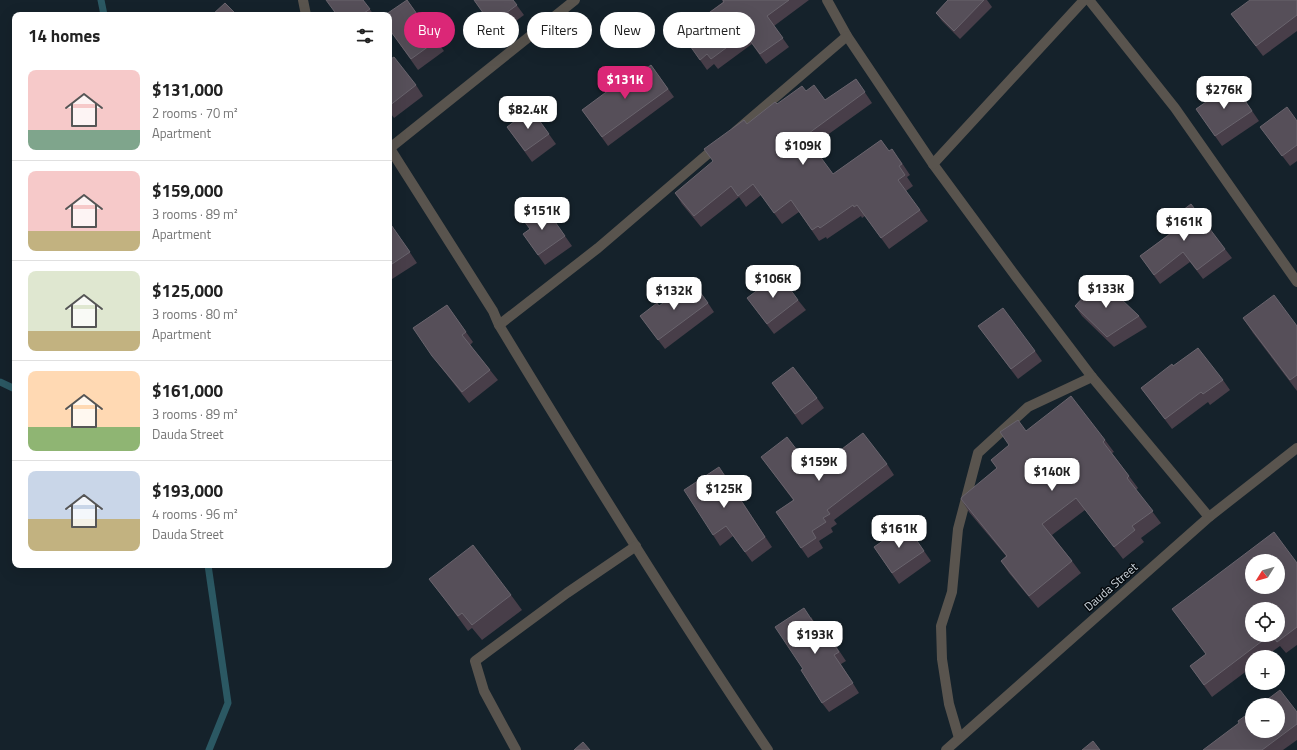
<!DOCTYPE html>
<html lang="en">
<head>
<meta charset="utf-8">
<style>
	body { margin:0; font-family:"Titillium Web",sans-serif; background:#f2f2f2; color:#222; height:100vh; display:flex; flex-direction:column; font-size:15px; white-space:nowrap }
	* { box-sizing:border-box; margin:0 }
	p { font-size:13px; color:#767676 }
	.icon { flex:none; width:22px; height:22px; fill:none; stroke:currentColor; stroke-width:2; stroke-linecap:round; stroke-linejoin:round }
	.map { position:relative; flex:1; overflow:hidden }
	.side { position:absolute; left:12px; top:12px; width:380px; height:556px; display:flex; flex-direction:column; background:#fff; border-radius:8px; box-shadow:0 4px 16px #0002 }
	.side>* { flex:none }
	.guide { position:absolute; left:404px; top:12px; width:380px; height:36px; display:flex; gap:8px }
	.needle { width:26px; rotate:233deg }
	.tools { position:absolute; left:1245px; top:554px; display:grid; gap:8px }
	.tools a { display:grid; place-items:center; width:40px; height:40px; border-radius:50%; background:#fff; box-shadow:0 4px 16px #0002; font-size:20px }
	.price { position:absolute; translate:-50% -34px; padding:0 9px; border-radius:8px; background:#fff; color:#222; font-size:13px; line-height:26px; filter:drop-shadow(0 1px 2px #0008) }
	.price::after { content:''; position:absolute; left:50%; top:24px; width:12px; height:9px; margin-left:-6px; background:inherit; clip-path:polygon(0 0,100% 0,50% 100%) }
	.price.on { background:#db2777; color:#fff }
	ul { padding:0; list-style:none }
	li { display:flex; align-items:center; gap:12px; height:100px; padding:0 16px }
	li+li { border-top:1px solid #e0e0e0 }
	li span { display:grid; place-items:center; flex:none; width:112px; height:80px; border-radius:8px; color:#555 }
	li>.icon { margin-inline-start:auto }
	span .icon { width:48px; height:48px; fill:#fffc; stroke-width:1 }
	li b { font-size:17px }
	h2 { display:flex; justify-content:space-between; align-items:center; height:48px; padding:0 16px; font-size:17px }
	.tag { padding:0 14px; border-radius:18px; background:#fff; box-shadow:0 4px 16px #0002; font-size:14px; line-height:36px }
	.tag.on { background:#db2777; color:#fff }
	.map>svg:first-child { display:block }
	.lines { fill:none; stroke-linecap:round; stroke-linejoin:round }
	.stream { stroke:#2b5863; stroke-width:7 }
	.minor { stroke:#59544e; stroke-width:10 }
	.wall { fill:#483e49; fill-rule:evenodd }
	.shaded-wall { fill:#2e2c36 }
	.building { fill:#564f59; stroke:#69646d; fill-rule:evenodd }
	.labels { text-anchor:middle; stroke-width:3; stroke-linejoin:round; paint-order:stroke }
	.street-label { font-size:12px; fill:#cdd5dc; stroke:#060b0f }
</style>
</head>
<body>
<div class="map">
<svg width="1297" height="750" viewBox="0 0 1297 750">
	<rect width="100%" height="100%" fill="#15222b"/>
	<g class="lines">
		<g class="stream">
			<polyline points="101,0 104,15"/>
			<polyline points="0,382 15,389"/>
			<polyline points="208,565 228,703 209,750"/>
		</g>
		<g class="minor">
			<polyline points="303,0 306,15"/>
			<polyline points="827,0 847,36 933,164 1017,278 1092,377 1209,517"/>
			<polyline points="1089,0 1175,108 1297,282"/>
			<polyline points="736,131 847,36"/>
			<path d="M 389,147 L 493,311 L 499,325 C 586,468 674,611 768,750"/>
			<polyline points="390,148 575,0"/>
			<polyline points="933,164 1084,0"/>
			<polyline points="499,325 598,248 717,146"/>
			<polyline points="959,738 949,704 942,659 941,626 952,592 958,529 978,453 1028,407 1092,377"/>
			<polyline points="516,750 484,691 475,661 567,593 636,546"/>
			<polyline points="946,750 1209,517 1297,448"/>
		</g>
	</g>
	<g class="wall">
		<polygon points="363,0 374,15 337,15"/>
		<polygon points="407,0 444,51 418,70 389,29"/>
		<polygon points="474,0 513,0 524,15 498,34"/>
		<polygon points="722,0 809,0 774,26 789,47 766,64 752,44 718,69 714,64 707,70 681,33 723,2"/>
		<polygon points="948,0 987,0 992,7 960,39 942,21 936,13"/>
		<polygon points="1297,0 1297,31 1263,56 1231,14"/>
		<polygon points="389,60 416,85 423,96 394,118 389,111"/>
		<polygon points="651,65 674,97 608,146 582,110 639,74"/>
		<polygon points="856,79 872,103 812,146 833,174 881,140 889,151 900,160 910,175 907,177 913,186 906,191 928,221 889,249 865,216 862,218 861,216 827,239 826,237 819,241 799,212 782,224 761,195 746,207 739,197 701,227 682,204 675,193 713,162 747,124 777,104 806,91 825,100"/>
		<polygon points="1233,83 1259,121 1222,146 1196,109"/>
		<polygon points="531,109 556,144 532,162 507,127"/>
		<polygon points="1297,121 1297,161 1290,166 1260,127"/>
		<polygon points="544,206 572,246 545,265 523,234 530,229"/>
		<polygon points="389,221 417,263 389,281"/>
		<polygon points="1163,225 1225,249 1232,258 1203,279 1190,262 1160,284 1140,256 1169,234"/>
		<polygon points="747,298 798,300 806,310 774,334"/>
		<polygon points="708,303 714,312 665,349 640,316 659,306"/>
		<polygon points="447,305 473,342 470,345 498,380 469,403 440,366 413,328"/>
		<polygon points="1075,306 1139,316 1147,327 1114,347 1082,316"/>
		<polygon points="1243,318 1297,326 1297,391 1253,333"/>
		<polygon points="978,326 1035,351 1042,361 1018,379"/>
		<polygon points="1173,366 1223,380 1230,390 1210,405 1208,402 1172,429 1141,388"/>
		<polygon points="772,383 817,398 824,408 802,425"/>
		<polygon points="1026,431 1105,440 1114,452 1112,453 1129,476 1138,488 1136,490 1161,523 1141,538 1144,542 1123,559 1085,510 1052,535 1072,561 1081,573 1038,608 1009,573 1001,561 1006,556 969,512 961,499 997,468 991,460 1009,445"/>
		<polygon points="761,457 813,471 887,464 894,475 834,520 837,524 831,528 833,532 819,541 823,548 808,558 776,512 793,500"/>
		<polygon points="726,477 772,547 752,562 733,536 720,546 713,535"/>
		<polygon points="906,525 931,561 899,584 874,547"/>
		<path d="M 1297,563 L 1297,645 L 1286,653 L 1280,646 L 1265,657 L 1252,657 L 1252,667 L 1212,697 L 1190,666 L 1206,654 L 1172,609 ZM 1252,609 L 1278,635 L 1252,635 Z"/>
		<polygon points="429,579 511,595 522,610 482,640 472,628 468,631 440,593"/>
		<polygon points="811,617 822,633 832,640 846,661 841,664 859,693 829,712 822,703 803,669"/>
		<polygon points="1297,712 1297,740 1283,750 1203,750"/>
	</g>
	<polygon class="shaded-wall" points="719,467 726,477 772,547 765,537"/>
	<g class="building">
		<polygon points="326,0 363,0 370,9 361,15 337,15"/>
		<polygon points="407,0 436,41 411,59 389,29 389,15 385,15"/>
		<polygon points="474,0 513,0 517,5 491,24"/>
		<polygon points="723,0 789,0 767,16 783,38 760,54 745,34 711,59 707,54 700,60 681,33 724,2"/>
		<polygon points="948,0 984,0 954,31 936,13"/>
		<polygon points="1250,0 1297,0 1297,15 1256,46 1231,14"/>
		<polygon points="225,3 237,15 212,15"/>
		<polygon points="394,57 416,85 389,106 389,60"/>
		<polygon points="651,65 668,89 602,137 582,110 636,70 639,74"/>
		<polygon points="856,79 865,92 805,136 833,174 881,140 889,151 892,149 902,164 899,166 905,175 898,180 920,210 881,238 857,205 854,207 853,205 820,228 818,226 812,230 791,200 774,213 753,184 738,196 731,186 694,216 675,193 713,161 704,149 744,120 747,124 775,102 777,104 802,86 806,91 814,85 825,100"/>
		<polygon points="1233,83 1252,111 1215,136 1196,109"/>
		<polygon points="1287,107 1297,121 1297,145 1282,156 1260,127"/>
		<polygon points="531,109 549,134 525,151 507,127"/>
		<polygon points="1191,204 1225,249 1197,270 1183,252 1154,275 1140,256 1170,234 1163,225"/>
		<polygon points="544,206 565,236 538,255 523,234 530,229 524,221"/>
		<polygon points="389,222 410,252 389,266"/>
		<polygon points="779,274 798,300 767,324 747,298"/>
		<polygon points="1100,279 1139,316 1107,337 1075,306"/>
		<polygon points="692,281 708,303 658,340 640,316 657,303 659,306"/>
		<polygon points="1274,295 1297,326 1297,375 1290,380 1243,318"/>
		<polygon points="447,305 466,332 462,335 490,370 462,392 432,356 413,328"/>
		<polygon points="1003,308 1035,351 1011,369 978,326"/>
		<polygon points="1198,348 1223,380 1203,394 1201,392 1165,419 1141,388 1172,364 1173,366"/>
		<polygon points="793,367 817,398 795,414 772,383"/>
		<polygon points="1071,396 1105,440 1103,442 1129,476 1127,478 1153,511 1132,526 1135,530 1114,547 1076,498 1042,524 1072,561 1029,596 1001,561 1007,556 961,499 962,497 997,468 991,460 1009,445 1000,432 1018,420 1026,431"/>
		<polygon points="863,433 887,464 827,510 830,514 823,518 826,522 812,531 816,538 801,548 776,512 794,500 761,457 787,437 813,471"/>
		<polygon points="719,467 765,537 745,552 726,526 713,535 684,490"/>
		<polygon points="906,525 924,551 892,573 874,547"/>
		<path d="M 1274,532 L 1297,563 L 1297,627 L 1277,642 L 1272,635 L 1278,635 L 1278,609 L 1252,609 L 1252,635 L 1270,635 L 1204,685 L 1190,666 L 1206,654 L 1172,609 ZM 1252,561 L 1278,561 L 1278,587 L 1252,587 Z"/>
		<polygon points="473,545 511,595 472,625 462,613 458,616 429,579"/>
		<polygon points="804,608 821,634 825,631 839,652 834,655 853,683 822,703 801,670 803,669 775,627"/>
		<polygon points="1280,690 1297,712 1297,724 1262,750 1203,750 1239,723 1238,721 1252,711 1252,731 1278,731 1278,705 1260,705"/>
		<polygon points="1093,741 1100,750 1082,750"/>
		<polygon points="583,742 590,750 574,750"/>
	</g>
	<g class="labels">
		<g class="street-label">
			<text transform="translate(1111 587) rotate(-41)" y="4">Dauda Street</text>
		</g>
	</g>
</svg>
<div class="tools">
<a><svg class="needle" viewBox="-14 -14 28 28"><path d="M0-13l5 13h-10z" fill="#e53935"/><path d="M0 13l5-13h-10z" fill="#767676"/></svg></a>
<a><svg class="icon" aria-label="locate" viewBox="0 0 24 24"><circle cx="12" cy="12" r="6"/><path d="M12 2v4M12 18v4M2 12h4M18 12h4"/></svg></a>
<a>+</a>
<a>−</a>
</div>
<b class="price on" style="left:625px;top:100px">$131K</b>
<b class="price" style="left:1224px;top:110px">$276K</b>
<b class="price" style="left:528px;top:130px">$82.4K</b>
<b class="price" style="left:803px;top:166px">$109K</b>
<b class="price" style="left:542px;top:231px">$151K</b>
<b class="price" style="left:1184px;top:242px">$161K</b>
<b class="price" style="left:773px;top:299px">$106K</b>
<b class="price" style="left:1106px;top:309px">$133K</b>
<b class="price" style="left:674px;top:311px">$132K</b>
<b class="price" style="left:819px;top:482px">$159K</b>
<b class="price" style="left:1052px;top:492px">$140K</b>
<b class="price" style="left:724px;top:509px">$125K</b>
<b class="price" style="left:899px;top:549px">$161K</b>
<b class="price" style="left:815px;top:655px">$193K</b>
<div class="guide">
<a class="tag on">Buy</a>
<a class="tag">Rent</a>
<a class="tag">Filters</a>
<a class="tag">New</a>
<a class="tag">Apartment</a>
</div>
<section class="side">
<h2>14 homes<svg class="icon" aria-label="filters" viewBox="0 0 24 24"><path d="M4 7h16M4 17h16"/><circle cx="9" cy="7" r="2"/><circle cx="15" cy="17" r="2"/></svg></h2>
<ul>
<li><span style="background:linear-gradient(#f6c9c9 75%,#7fa58c 0)"><svg class="icon" aria-label="home" viewBox="0 0 24 24"><path d="M3 11l9-7 9 7M6 9v11h12V9"/></svg></span><div><b>$131,000</b><p>2 rooms · 70 m²</p><p>Apartment</p></div></li>
<li><span style="background:linear-gradient(#f6c9c9 75%,#c2b280 0)"><svg class="icon" aria-label="home" viewBox="0 0 24 24"><path d="M3 11l9-7 9 7M6 9v11h12V9"/></svg></span><div><b>$159,000</b><p>3 rooms · 89 m²</p><p>Apartment</p></div></li>
<li><span style="background:linear-gradient(#dfe7d0 75%,#c2b280 0)"><svg class="icon" aria-label="home" viewBox="0 0 24 24"><path d="M3 11l9-7 9 7M6 9v11h12V9"/></svg></span><div><b>$125,000</b><p>3 rooms · 80 m²</p><p>Apartment</p></div></li>
<li><span style="background:linear-gradient(#ffd9b3 70%,#8fb573 0)"><svg class="icon" aria-label="home" viewBox="0 0 24 24"><path d="M3 11l9-7 9 7M6 9v11h12V9"/></svg></span><div><b>$161,000</b><p>3 rooms · 89 m²</p><p>Dauda Street</p></div></li>
<li><span style="background:linear-gradient(#c9d6e8 60%,#c2b280 0)"><svg class="icon" aria-label="home" viewBox="0 0 24 24"><path d="M3 11l9-7 9 7M6 9v11h12V9"/></svg></span><div><b>$193,000</b><p>4 rooms · 96 m²</p><p>Dauda Street</p></div></li>
</ul>
</section>
</div>
</body>
</html>
